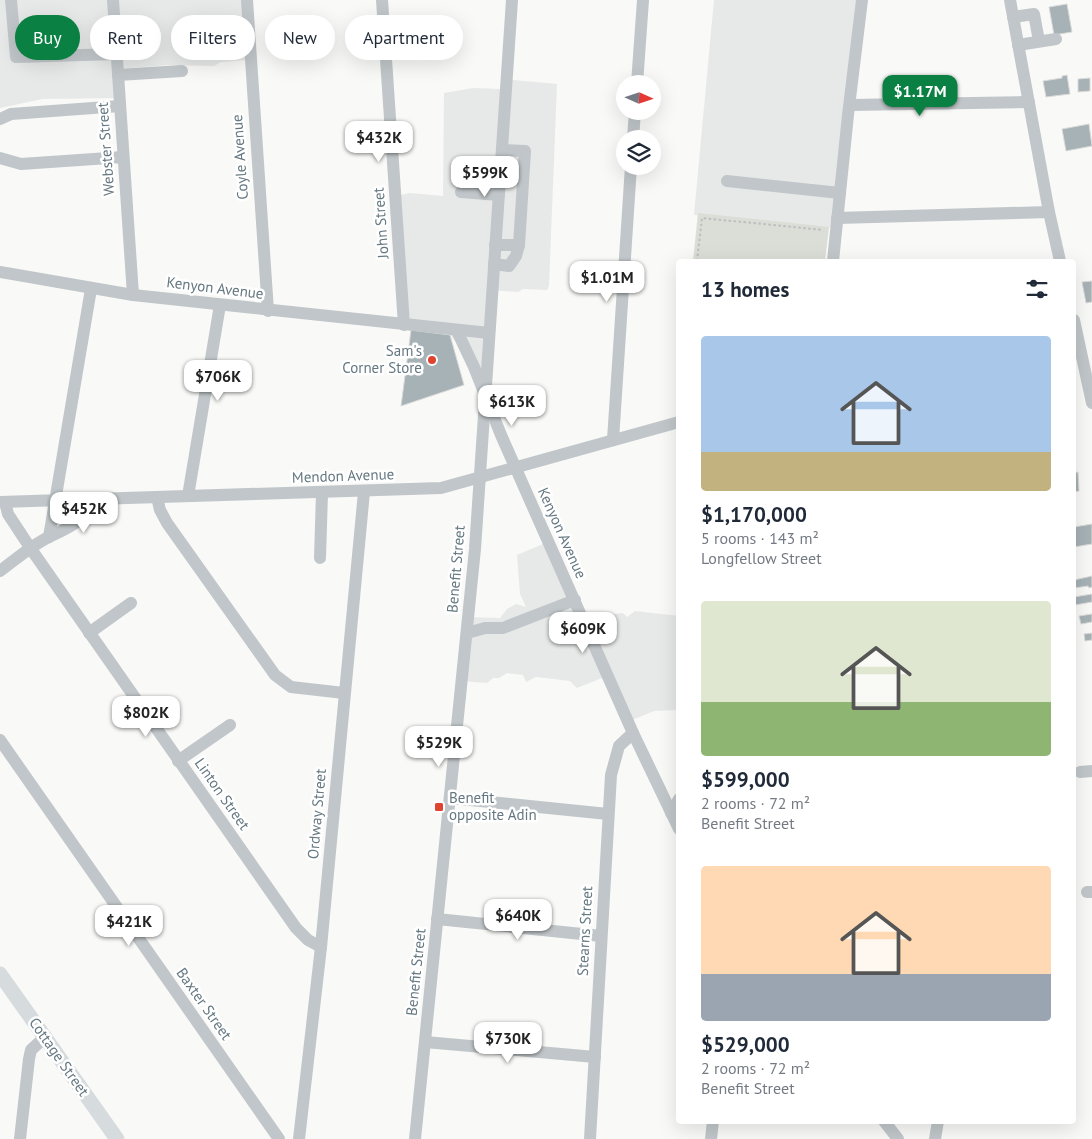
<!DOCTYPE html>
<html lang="en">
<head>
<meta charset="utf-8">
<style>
	body { margin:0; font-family:"PT Sans",sans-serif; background:#f2f2f3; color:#1f2937; height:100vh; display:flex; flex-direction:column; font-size:19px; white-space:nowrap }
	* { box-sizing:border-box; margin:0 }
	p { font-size:16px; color:#747a83 }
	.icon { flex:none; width:28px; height:28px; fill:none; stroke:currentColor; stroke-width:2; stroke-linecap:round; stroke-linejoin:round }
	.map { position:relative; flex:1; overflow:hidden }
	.details { position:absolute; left:676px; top:259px; width:400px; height:865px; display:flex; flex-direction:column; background:#fff; border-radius:5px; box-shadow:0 5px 20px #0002 }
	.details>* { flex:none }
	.banner { position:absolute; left:15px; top:15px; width:475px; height:45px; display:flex; gap:10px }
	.needle { width:32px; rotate:93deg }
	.tools { position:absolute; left:616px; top:75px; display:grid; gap:10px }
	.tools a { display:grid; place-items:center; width:45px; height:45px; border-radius:50%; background:#fff; box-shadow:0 5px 20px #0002; font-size:25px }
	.price { position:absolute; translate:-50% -42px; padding:0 11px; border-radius:10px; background:#fff; color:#222; font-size:16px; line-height:32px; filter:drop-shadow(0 1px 2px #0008) }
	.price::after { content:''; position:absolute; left:50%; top:30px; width:15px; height:11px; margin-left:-8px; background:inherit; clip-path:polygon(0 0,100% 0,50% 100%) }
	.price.current { background:#0b8043; color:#fff }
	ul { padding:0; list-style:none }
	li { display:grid; align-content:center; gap:10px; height:265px; padding:0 25px }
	li span { display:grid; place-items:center; height:155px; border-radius:5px; color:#555 }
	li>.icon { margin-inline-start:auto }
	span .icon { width:90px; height:90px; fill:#fffc; stroke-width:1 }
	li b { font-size:21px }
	h2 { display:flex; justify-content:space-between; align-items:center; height:60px; padding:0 25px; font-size:21px }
	.pill { padding:0 18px; border-radius:22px; background:#fff; box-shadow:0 5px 20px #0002; font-size:18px; line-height:45px }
	.pill.current { background:#0b8043; color:#fff }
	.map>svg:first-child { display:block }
	.built { fill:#e7e9e8 }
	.green { fill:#daded6 }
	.building { fill:#a7b2b6; stroke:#dbdbd9 }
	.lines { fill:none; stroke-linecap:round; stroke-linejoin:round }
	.path { stroke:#bbbfc1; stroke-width:2; stroke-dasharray:2.5 2.5; stroke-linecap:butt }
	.minor { stroke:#c0c6c9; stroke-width:12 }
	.major { stroke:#d6dbde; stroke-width:15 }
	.poi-dot { fill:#e0432f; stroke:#fff; stroke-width:2 }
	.labels { text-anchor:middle; stroke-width:5; stroke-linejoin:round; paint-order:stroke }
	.street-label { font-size:15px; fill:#657881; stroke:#fff }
	.poi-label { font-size:15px; fill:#657881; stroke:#fff; text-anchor:end }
</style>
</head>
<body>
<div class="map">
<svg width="1092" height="1139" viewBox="0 0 1092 1139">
	<rect width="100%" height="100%" fill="#f9f9f7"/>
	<g class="built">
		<polygon points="0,0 244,0 248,60 221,62 214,66 169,65 118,69 117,98 43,99 0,108"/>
		<polygon points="714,0 859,0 835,228 694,215"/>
		<polygon points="504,79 557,84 549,286 547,290 523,289 518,292 490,290 481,390 461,349 448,332 402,324 391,197 410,193 443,196 444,93 473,88 500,89"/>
		<polygon points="543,544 545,545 583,625 607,615 623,613 627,617 635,611 679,616 679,710 654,711 625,723 602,678 577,688 570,681 536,677 526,682 523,675 507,673 499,678 493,678 487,683 460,681 464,617 500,618 507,609 516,604 526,607 520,594 517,555"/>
	</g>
	<polygon class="green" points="698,213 829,227 825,261 693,261"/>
	<g class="building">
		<polygon points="1067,4 1072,32 1054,35 1049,7"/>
		<polygon points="1067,75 1070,94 1046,97 1043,81 1062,78 1062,76"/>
		<polygon points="1090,78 1090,91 1078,92 1078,79"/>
		<polygon points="1089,124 1092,146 1066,151 1062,129"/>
		<polygon points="1092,281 1092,302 1086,303 1082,282"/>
		<polygon points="411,330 450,335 464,385 401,406"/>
		<polygon points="1078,472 1079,491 1074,492 1074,473"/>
		<polygon points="1092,524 1092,544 1074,547 1074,527"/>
		<polygon points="1092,576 1092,587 1089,588 1088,586 1074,588 1074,580"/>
		<polygon points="1092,594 1092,602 1075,605 1074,597"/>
		<polygon points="1092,614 1092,622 1081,624 1079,616"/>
		<polygon points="1092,633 1092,640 1085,641 1084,634"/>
	</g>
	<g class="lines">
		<polyline class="path" points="697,261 702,218 823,230"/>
		<g class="minor">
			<polyline points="11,0 16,57 117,54"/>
			<polyline points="113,0 133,295"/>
			<polyline points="247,0 268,311"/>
			<polyline points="382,0 404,325"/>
			<polyline points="1010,0 1049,212 1060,261"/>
			<polyline points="1013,17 1034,14 1039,41"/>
			<polyline points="1018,45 1056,39"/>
			<polyline points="118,75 182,71"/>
			<polyline points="637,84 643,0"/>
			<polyline points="850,105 1029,102"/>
			<polyline points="0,119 11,114 120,106"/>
			<polyline points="633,139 635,111"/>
			<polyline points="0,158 21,164 123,157"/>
			<polyline points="727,181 840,193"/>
			<polyline points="461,192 499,195"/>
			<polyline points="837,218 1049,212"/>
			<polyline points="495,245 519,245 525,151 502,150"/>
			<polyline points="833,261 848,115 862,0"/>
			<polyline points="494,264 509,266 516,256 519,245"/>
			<polyline points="0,272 133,295 489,333"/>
			<polyline points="1074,320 1092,403"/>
			<polyline points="457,331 474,367 501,435 633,733 679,829"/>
			<polyline points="613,440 631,166"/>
			<polyline points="188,496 220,305"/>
			<polyline points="157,497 160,510 167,523 275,675 291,687 344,693"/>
			<polyline points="0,502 441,488 679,422"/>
			<polyline points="5,502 8,514 31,549 296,928 308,940 321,947"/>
			<polyline points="49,537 91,289"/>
			<polyline points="320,558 322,493"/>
			<path d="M 0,571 C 15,560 32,545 49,537 C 68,528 85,521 94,501"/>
			<polyline points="89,633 131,603"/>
			<polyline points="467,633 485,628 503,628 575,600"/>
			<polyline points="0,740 279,1139"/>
			<polyline points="178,761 230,725"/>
			<polyline points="1080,772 1092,771"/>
			<polyline points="450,798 608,814"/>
			<polyline points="671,813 679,799"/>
			<polyline points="1087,892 1092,892"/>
			<polyline points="437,919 601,936"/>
			<polyline points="425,1042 595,1057"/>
			<polyline points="884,1121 898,1139"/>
			<polyline points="20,1139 29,1059 31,1050 45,1037"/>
			<polyline points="299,1139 321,947 364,492"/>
			<polyline points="415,1139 475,549 512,0"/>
			<polyline points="590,1139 611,775 619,746 633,733"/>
			<polyline points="711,1139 713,1121"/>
			<polyline points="935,1139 938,1121"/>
		</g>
		<polyline class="major" points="0,974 117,1139"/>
	</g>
	<g class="poi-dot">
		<circle cx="432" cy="360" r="5"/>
		<rect x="434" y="802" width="10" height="10" rx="2.5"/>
	</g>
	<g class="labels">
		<g class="street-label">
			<text transform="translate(106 149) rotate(-94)" y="5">Webster Street</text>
			<text transform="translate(240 157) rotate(-94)" y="5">Coyle Avenue</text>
			<text transform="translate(381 223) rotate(-94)" y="5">John Street</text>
			<text transform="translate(215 288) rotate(7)" y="5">Kenyon Avenue</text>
			<text transform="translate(343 476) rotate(-2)" y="5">Mendon Avenue</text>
			<text transform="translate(562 533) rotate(66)" y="5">Kenyon Avenue</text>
			<text transform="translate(456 569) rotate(-85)" y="5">Benefit Street</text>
			<text transform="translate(222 794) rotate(55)" y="5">Linton Street</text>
			<text transform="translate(317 814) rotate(-85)" y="5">Ordway Street</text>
			<text transform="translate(585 931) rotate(-87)" y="5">Stearns Street</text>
			<text transform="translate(416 972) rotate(-84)" y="5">Benefit Street</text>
			<text transform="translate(204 1004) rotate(55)" y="5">Baxter Street</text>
			<text transform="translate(59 1057) rotate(55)" y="5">Cottage Street</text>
		</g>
		<g class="poi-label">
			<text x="422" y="356">Sam's<tspan x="422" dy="17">Corner Store</tspan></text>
			<text x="449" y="803" text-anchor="start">Benefit<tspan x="449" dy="17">opposite Adin</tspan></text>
		</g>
	</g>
</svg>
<div class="tools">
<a><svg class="needle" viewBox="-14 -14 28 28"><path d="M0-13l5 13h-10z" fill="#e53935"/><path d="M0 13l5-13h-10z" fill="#747a83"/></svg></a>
<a><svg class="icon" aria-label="layers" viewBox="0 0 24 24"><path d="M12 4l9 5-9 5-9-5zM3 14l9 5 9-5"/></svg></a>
</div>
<b class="price current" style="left:920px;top:117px">$1.17M</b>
<b class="price" style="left:379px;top:163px">$432K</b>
<b class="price" style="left:485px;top:198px">$599K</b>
<b class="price" style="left:607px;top:303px">$1.01M</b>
<b class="price" style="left:218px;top:402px">$706K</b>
<b class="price" style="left:512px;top:427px">$613K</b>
<b class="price" style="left:84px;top:534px">$452K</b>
<b class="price" style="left:583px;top:654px">$609K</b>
<b class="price" style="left:146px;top:738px">$802K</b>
<b class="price" style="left:439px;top:768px">$529K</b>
<b class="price" style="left:518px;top:941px">$640K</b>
<b class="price" style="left:129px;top:947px">$421K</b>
<b class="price" style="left:508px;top:1064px">$730K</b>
<div class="banner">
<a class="pill current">Buy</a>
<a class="pill">Rent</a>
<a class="pill">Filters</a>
<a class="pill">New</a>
<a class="pill">Apartment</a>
</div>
<section class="details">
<h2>13 homes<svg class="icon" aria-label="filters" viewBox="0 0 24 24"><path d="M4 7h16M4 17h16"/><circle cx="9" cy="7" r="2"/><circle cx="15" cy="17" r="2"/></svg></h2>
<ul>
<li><span style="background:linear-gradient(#a9c7e8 75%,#c2b280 0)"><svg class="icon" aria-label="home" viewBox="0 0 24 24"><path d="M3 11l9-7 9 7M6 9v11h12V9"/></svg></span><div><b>$1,170,000</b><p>5 rooms · 143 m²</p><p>Longfellow Street</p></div></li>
<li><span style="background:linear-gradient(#dfe7d0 65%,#8fb573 0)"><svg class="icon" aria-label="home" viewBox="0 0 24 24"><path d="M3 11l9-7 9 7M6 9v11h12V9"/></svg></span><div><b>$599,000</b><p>2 rooms · 72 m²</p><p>Benefit Street</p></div></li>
<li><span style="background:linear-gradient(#ffd9b3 70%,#9aa5b1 0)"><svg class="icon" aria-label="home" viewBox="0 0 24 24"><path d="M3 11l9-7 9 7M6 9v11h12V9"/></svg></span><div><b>$529,000</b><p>2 rooms · 72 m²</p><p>Benefit Street</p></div></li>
</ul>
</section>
</div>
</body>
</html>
